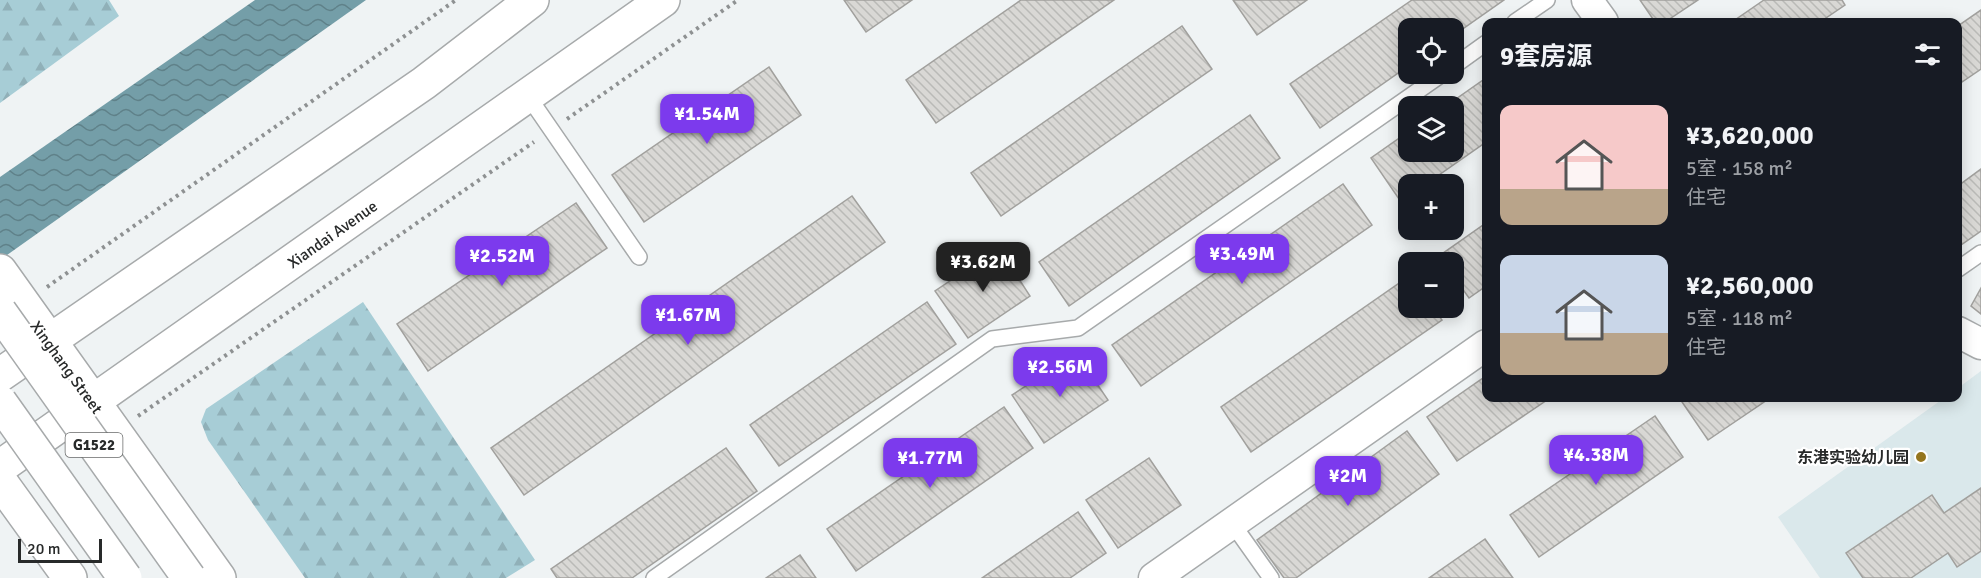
<!DOCTYPE html>
<html lang="zh">
<head>
<meta charset="utf-8">
<style>
	body { margin:0; font-family:Signika,"Noto Sans SC",sans-serif; background:#20242c; color:#f1f3f6; height:100vh; display:flex; flex-direction:column; font-size:22px; white-space:nowrap }
	* { box-sizing:border-box; margin:0 }
	p { font-size:20px; color:#9ea1a6 }
	.icon { flex:none; width:33px; height:33px; fill:none; stroke:currentColor; stroke-width:2; stroke-linecap:round; stroke-linejoin:round }
	.map { position:relative; flex:1; overflow:hidden }
	.drawer { position:absolute; left:1482px; top:18px; width:480px; height:384px; display:flex; flex-direction:column; background:#171b24; border-radius:12px; box-shadow:0 3px 15px #0003 }
	.drawer>* { flex:none }
	.controls { position:absolute; left:1398px; top:18px; display:grid; gap:12px }
	.controls a { display:grid; place-items:center; width:66px; height:66px; border-radius:12px; background:#171b24; box-shadow:0 3px 15px #0003; font-size:30px }
	.scale { position:absolute; left:18px; bottom:15px; width:84px; box-sizing:border-box; padding-left:6px; border:3px solid #282a2a; border-top:0; font-size:16px; line-height:21px; white-space:nowrap; color:#282a2a; -webkit-text-stroke:4px #fff; paint-order:stroke }
	.price { position:absolute; translate:-50% -51px; padding:0 14px; border-radius:12px; background:#7c3aed; color:#fff; font-size:20px; line-height:39px; filter:drop-shadow(0 2px 3px #0008) }
	.price::after { content:''; position:absolute; left:50%; top:36px; width:18px; height:14px; margin-left:-9px; background:inherit; clip-path:polygon(0 0,100% 0,50% 100%) }
	.price.selected { background:#222; color:#fff }
	ul { padding:0; list-style:none }
	li { display:flex; align-items:center; gap:18px; height:150px; padding:0 18px }
	li span { display:grid; place-items:center; flex:none; width:168px; height:120px; border-radius:12px; color:#555 }
	li>.icon { margin-inline-start:auto }
	span .icon { width:72px; height:72px; fill:#fffc; stroke-width:1 }
	li b { font-size:26px }
	h2 { display:flex; justify-content:space-between; align-items:center; height:72px; padding:0 18px; font-size:26px }
	.map>svg:first-child { display:block }
	.built { fill:#dae8eb }
	.forest { fill:url(#forest-firs) }
	.water { fill:url(#water-waves) }
	.building { fill:url(#building-back-hatch); stroke:#a1a09d; stroke-width:1.5 }
	.lines { fill:none; stroke-linecap:round; stroke-linejoin:round }
	.lane-casing { stroke:#a7aaab; stroke-width:18 }
	.street-casing { stroke:#a7aaab; stroke-width:33 }
	.primary-casing { stroke:#a7aaab; stroke-width:36 }
	.path { stroke:#8e9192; stroke-width:4; stroke-dasharray:3 4.5; stroke-linecap:butt }
	.lane { stroke:#fff; stroke-width:15 }
	.street { stroke:#fff; stroke-width:30 }
	.primary { stroke:#fff; stroke-width:33 }
	.highway-bridge-casing { stroke:#a7aaab; stroke-width:36; stroke-linecap:butt }
	.highway-bridge { stroke:#fff; stroke-width:33 }
	.poi-dot { fill:#95761e; stroke:#fff; stroke-width:2 }
	.labels { text-anchor:middle; stroke-width:4.5; stroke-linejoin:round; paint-order:stroke }
	.shield { fill:#fff; stroke:#686a6a; stroke-width:1.5 }
	.shield-label { font-size:15px; font-weight:bold; fill:#282a2a }
	.street-label { font-size:16px; fill:#282a2a; stroke:#fff }
	.poi-label { font-size:16px; font-weight:bold; fill:#282a2a; stroke:#fff; text-anchor:end }
</style>
</head>
<body>
<div class="map">
<svg width="1981" height="578" viewBox="0 0 1981 578">
	<defs>
		<pattern id="forest-firs" width="22" height="20" patternUnits="userSpaceOnUse" patternTransform="scale(1.5)"><rect width="22" height="20" fill="#a7cdd6"/><path d="M5 1l3.5 6h-7zM16 11l3.5 6h-7z" fill="#90b0b8"/></pattern>
		<pattern id="water-waves" width="16" height="10" patternUnits="userSpaceOnUse" patternTransform="scale(1.5)"><rect width="16" height="10" fill="#749ea8"/><path d="M0 5q4-4 8 0t8 0" fill="none" stroke="#5f8189"/></pattern>
		<pattern id="building-back-hatch" width="6" height="6" patternUnits="userSpaceOnUse" patternTransform="scale(1.5)"><rect width="6" height="6" fill="#d9d8d5"/><path d="M-1 5l2 2M0 0l6 6M5-1l2 2" fill="none" stroke="#babab7"/></pattern>
	</defs>
	<rect width="100%" height="100%" fill="#eff3f4"/>
	<polygon class="built" points="1981,371 1981,578 1820,578 1778,517 1944,398 1958,398 1958,388"/>
	<g class="forest">
		<polygon points="0,0 109,0 119,16 0,103"/>
		<polygon points="363,302 535,560 506,578 305,578 208,440 201,422 206,409"/>
	</g>
	<polygon class="water" points="255,0 366,0 0,260 0,177"/>
	<g class="building">
		<polygon points="844,0 912,0 866,32"/>
		<polygon points="1021,0 1114,0 936,123 906,80"/>
		<polygon points="1233,0 1307,0 1257,35"/>
		<polygon points="1412,0 1504,0 1454,35 1454,28 1408,28 1408,66 1320,128 1290,84"/>
		<polygon points="1640,0 1698,0 1665,22 1655,22"/>
		<polygon points="1764,0 1842,0 1845,5 1820,22 1732,22"/>
		<polygon points="1981,10 1981,69 1962,82 1958,76 1958,26"/>
		<polygon points="1182,26 1212,69 1001,216 971,173"/>
		<polygon points="769,67 801,115 644,222 612,175"/>
		<polygon points="1486,78 1486,142 1426,184 1408,184 1408,197 1401,202 1371,158 1408,132 1408,152 1454,152 1454,106 1446,106"/>
		<polygon points="1250,115 1280,158 1069,306 1039,262"/>
		<polygon points="1981,169 1981,231 1958,247 1958,186"/>
		<polygon points="1343,184 1372,225 1141,386 1112,345"/>
		<polygon points="852,196 885,242 524,495 491,448"/>
		<polygon points="576,203 607,248 428,371 397,324"/>
		<polygon points="1486,223 1486,286 1469,298 1454,277 1454,262 1444,262 1439,256"/>
		<polygon points="999,248 1030,296 968,338 935,291"/>
		<polygon points="1408,277 1408,308 1433,308 1442,320 1251,452 1221,407"/>
		<polygon points="1981,288 1981,314 1971,306"/>
		<polygon points="927,302 956,344 779,466 750,425"/>
		<polygon points="1076,353 1108,400 1044,443 1012,395"/>
		<polygon points="1486,376 1486,398 1550,398 1457,461 1427,417"/>
		<polygon points="1682,398 1770,398 1708,440 1680,399"/>
		<polygon points="1004,407 1033,448 856,571 827,529"/>
		<polygon points="1655,416 1683,457 1539,557 1510,515"/>
		<polygon points="1407,431 1439,474 1296,578 1284,578 1257,540"/>
		<polygon points="726,448 757,491 632,578 557,578 551,569"/>
		<polygon points="1149,458 1181,505 1118,548 1086,500"/>
		<polygon points="1981,488 1981,551 1957,567 1948,553 1911,578 1863,578 1846,553 1932,495 1944,513"/>
		<polygon points="1078,512 1106,553 1070,578 982,578"/>
		<polygon points="1485,539 1513,578 1429,578"/>
		<polygon points="800,555 816,578 766,578"/>
	</g>
	<g class="lines">
		<defs>
			<g id="lane">
				<polyline points="1515,22 1547,0"/>
				<polyline points="1454,66 1486,43"/>
				<polyline points="528,96 639,257"/>
				<polyline points="1958,269 1981,253"/>
				<polyline points="1232,523 1271,578"/>
				<polyline points="654,578 992,339 1078,328 1442,74"/>
			</g>
			<g id="street">
				<polyline points="1587,0 1603,22"/>
				<polyline points="1958,332 1981,344"/>
				<polyline points="1154,578 1486,345"/>
			</g>
			<g id="primary">
				<polyline points="0,271 219,578"/>
				<polyline points="0,375 424,83 532,0"/>
				<polyline points="0,467 663,0"/>
				<polyline points="0,481 70,578"/>
			</g>
		</defs>
		<use href="#lane" class="lane-casing"/>
		<use href="#street" class="street-casing"/>
		<use href="#primary" class="primary-casing"/>
		<g class="path">
			<polyline points="567,119 738,0"/>
			<polyline points="47,287 456,0"/>
			<polyline points="138,416 534,142"/>
		</g>
		<use href="#lane" class="lane"/>
		<use href="#street" class="street"/>
		<use href="#primary" class="primary"/>
		<defs>
			<g id="highway-bridge">
				<polyline points="0,312 189,578"/>
				<polyline points="0,402 125,578"/>
			</g>
		</defs>
		<use href="#highway-bridge" class="highway-bridge-casing"/>
		<use href="#highway-bridge" class="highway-bridge"/>
	</g>
	<circle class="poi-dot" cx="1921" cy="457" r="6"/>
	<g class="labels">
		<rect class="shield" x="65.5" y="433" width="57" height="24" rx="4.5"/>
		<g class="shield-label">
			<text x="94" y="450">G1522</text>
		</g>
		<g class="street-label">
			<text transform="translate(332 234) rotate(-35)" y="6">Xiandai Avenue</text>
			<text transform="translate(67 367) rotate(54)" y="6">Xinghang Street</text>
		</g>
		<g class="poi-label">
			<text x="1909" y="463">东港实验幼儿园</text>
		</g>
	</g>
</svg>
<div class="controls">
<a><svg class="icon" aria-label="locate" viewBox="0 0 24 24"><circle cx="12" cy="12" r="6"/><path d="M12 2v4M12 18v4M2 12h4M18 12h4"/></svg></a>
<a><svg class="icon" aria-label="layers" viewBox="0 0 24 24"><path d="M12 4l9 5-9 5-9-5zM3 14l9 5 9-5"/></svg></a>
<a>+</a>
<a>−</a>
</div>
<div class="scale">20 m</div>
<b class="price" style="left:707px;top:145px">¥1.54M</b>
<b class="price" style="left:1242px;top:285px">¥3.49M</b>
<b class="price" style="left:502px;top:287px">¥2.52M</b>
<b class="price selected" style="left:983px;top:293px">¥3.62M</b>
<b class="price" style="left:688px;top:346px">¥1.67M</b>
<b class="price" style="left:1060px;top:398px">¥2.56M</b>
<b class="price" style="left:1596px;top:486px">¥4.38M</b>
<b class="price" style="left:930px;top:489px">¥1.77M</b>
<b class="price" style="left:1348px;top:507px">¥2M</b>
<section class="drawer">
<h2>9套房源<svg class="icon" aria-label="filters" viewBox="0 0 24 24"><path d="M4 7h16M4 17h16"/><circle cx="9" cy="7" r="2"/><circle cx="15" cy="17" r="2"/></svg></h2>
<ul>
<li><span style="background:linear-gradient(#f6c9c9 70%,#b9a48a 0)"><svg class="icon" aria-label="home" viewBox="0 0 24 24"><path d="M3 11l9-7 9 7M6 9v11h12V9"/></svg></span><div><b>¥3,620,000</b><p>5室 · 158 m²</p><p>住宅</p></div></li>
<li><span style="background:linear-gradient(#c9d6e8 65%,#b9a48a 0)"><svg class="icon" aria-label="home" viewBox="0 0 24 24"><path d="M3 11l9-7 9 7M6 9v11h12V9"/></svg></span><div><b>¥2,560,000</b><p>5室 · 118 m²</p><p>住宅</p></div></li>
</ul>
</section>
</div>
</body>
</html>
